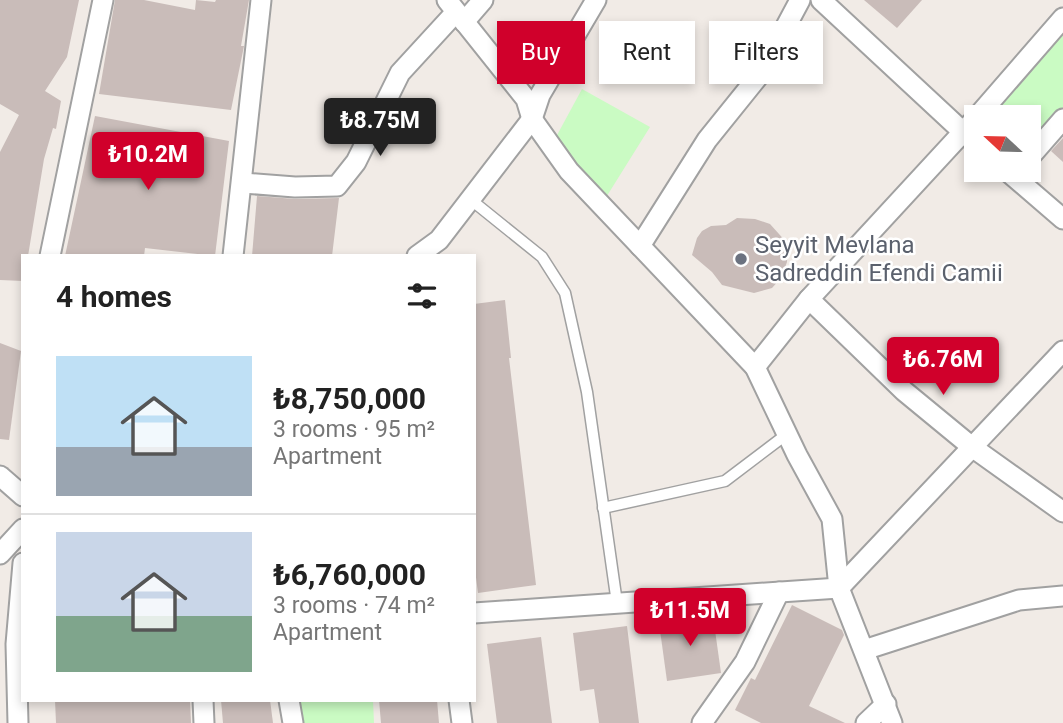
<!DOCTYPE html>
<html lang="en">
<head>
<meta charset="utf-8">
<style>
	body { margin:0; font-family:Roboto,sans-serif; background:#f6f6f6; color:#222; height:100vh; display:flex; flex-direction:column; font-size:26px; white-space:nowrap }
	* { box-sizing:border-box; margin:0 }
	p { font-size:23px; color:#767676 }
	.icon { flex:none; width:38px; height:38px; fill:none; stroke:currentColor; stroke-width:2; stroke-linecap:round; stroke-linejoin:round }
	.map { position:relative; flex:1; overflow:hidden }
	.sheet { position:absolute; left:21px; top:254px; width:455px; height:448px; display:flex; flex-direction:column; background:#fff; border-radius:0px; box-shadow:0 4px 10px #0003 }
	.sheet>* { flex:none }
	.banner { position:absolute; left:497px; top:21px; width:460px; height:63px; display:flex; gap:14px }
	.needle { width:46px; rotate:292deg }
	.buttons { position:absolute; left:964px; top:105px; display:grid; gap:14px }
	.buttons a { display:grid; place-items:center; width:77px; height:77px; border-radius:0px; background:#fff; box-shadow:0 4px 10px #0003; font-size:35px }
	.price { position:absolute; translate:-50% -60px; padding:0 16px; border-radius:7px; background:#d0002b; color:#fff; font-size:23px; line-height:46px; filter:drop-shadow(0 2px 4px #0008) }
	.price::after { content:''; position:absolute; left:50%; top:42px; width:21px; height:16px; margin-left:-10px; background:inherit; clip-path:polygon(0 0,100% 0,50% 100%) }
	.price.on { background:#222; color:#fff }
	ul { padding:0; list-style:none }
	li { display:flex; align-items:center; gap:21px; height:175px; padding:0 35px }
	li+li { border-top:2px solid #e0e0e0 }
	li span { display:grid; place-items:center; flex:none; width:196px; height:140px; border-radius:0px; color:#555 }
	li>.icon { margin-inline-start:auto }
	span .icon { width:84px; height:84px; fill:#fffc; stroke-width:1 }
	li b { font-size:30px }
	h2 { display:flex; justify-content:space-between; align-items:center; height:84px; padding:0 35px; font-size:30px }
	.chip { padding:0 24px; border-radius:0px; background:#fff; box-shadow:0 4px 10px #0003; font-size:24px; line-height:63px }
	.chip.on { background:#d0002b; color:#fff }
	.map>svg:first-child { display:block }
	.park { fill:#cafbc3 }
	.building { fill:#c9bcb9 }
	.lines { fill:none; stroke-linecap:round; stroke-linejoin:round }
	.lane-casing { stroke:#a1a1a1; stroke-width:13 }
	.street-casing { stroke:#a1a1a1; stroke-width:23 }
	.lane { stroke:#fff; stroke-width:10 }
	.street { stroke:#fff; stroke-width:19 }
	.worship-dot { fill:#6b7280; stroke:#fff; stroke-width:2.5 }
	.labels { text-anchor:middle; stroke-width:5; stroke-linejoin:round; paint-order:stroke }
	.worship-label { font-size:24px; fill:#5b616d; stroke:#fff; text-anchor:start }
</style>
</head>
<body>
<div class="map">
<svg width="1063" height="723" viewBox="0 0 1063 723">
	<rect width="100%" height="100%" fill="#f1ebe6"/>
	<g class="park">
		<polygon points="1063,33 1063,110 1029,149 1029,117 992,117"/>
		<polygon points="582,89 650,127 605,199 556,137"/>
		<polygon points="300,700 373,700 374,723 304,723"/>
	</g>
	<g class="building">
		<polygon points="0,0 79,0 67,57 45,91 61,101 56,129 53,128 44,159 28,256 23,256 23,281 0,280 0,152 19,115 0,104"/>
		<polygon points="115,0 144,0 195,10 196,0 215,2 216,0 249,0 241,46 244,46 243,51 231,110 99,94"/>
		<polygon points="864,0 922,0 897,28"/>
		<polygon points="95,116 229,141 215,256 145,248 144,256 65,256"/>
		<polygon points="1063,138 1063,162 1051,151"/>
		<polygon points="257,196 295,199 339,198 332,256 252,256"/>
		<polygon points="737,218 755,219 770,224 788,244 787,262 781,278 772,288 754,293 722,285 712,272 692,255 697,238 702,231 711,226 726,225"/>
		<polygon points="505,300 511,358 509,358 536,585 478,593 474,562 474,304"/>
		<polygon points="0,343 21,351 9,440 0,439"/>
		<polygon points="792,605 842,630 844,635 809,706 845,723 761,723 735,710 751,678 755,680"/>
		<polygon points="713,616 721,673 667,681 659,623"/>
		<polygon points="627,626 639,723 599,723 594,689 580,691 573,633"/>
		<polygon points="541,637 552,723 497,723 487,644"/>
		<polygon points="55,700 190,700 191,723 56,723"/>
		<polygon points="221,700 270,700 273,723 223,723"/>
		<polygon points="379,700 437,700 439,723 381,723"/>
	</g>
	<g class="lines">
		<defs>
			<g id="lane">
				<polyline points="470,199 542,257 565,293 587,392 617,603"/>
				<polyline points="603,508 725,481 787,434"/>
			</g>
			<g id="street">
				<polyline points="447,0 526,99 532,119 569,171 755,367 797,455 832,519 839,588 892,723"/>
				<polyline points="821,0 976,144"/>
				<polyline points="464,22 483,0"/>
				<polyline points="977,117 1063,18"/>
				<polyline points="1029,158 1063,119"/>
				<polyline points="1006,170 1063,219"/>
				<polyline points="243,183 295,187 337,186 356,162 400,73 456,12"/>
				<polyline points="640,246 707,140 761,73 800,0"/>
				<polyline points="50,256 103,0"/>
				<polyline points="233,256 261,0"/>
				<polyline points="417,256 439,240 532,119 540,95 596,0"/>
				<polyline points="809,299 904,391 972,447 1063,512"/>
				<polyline points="755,367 809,299 976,118"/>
				<polyline points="0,476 23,496"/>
				<polyline points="0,554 23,529"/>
				<polyline points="474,613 839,588 1063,351"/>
				<polyline points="864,650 1019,600 1063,596"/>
				<polyline points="203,700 204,723"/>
				<polyline points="289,700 293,723"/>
				<polyline points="459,700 462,723"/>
				<polyline points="18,723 16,644 23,563"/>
				<polyline points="702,723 745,662 779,592"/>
				<polyline points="866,723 886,704"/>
			</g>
		</defs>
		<use href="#lane" class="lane-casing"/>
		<use href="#street" class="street-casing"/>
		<use href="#lane" class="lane"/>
		<use href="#street" class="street"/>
	</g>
	<circle class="worship-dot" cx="741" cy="259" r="7"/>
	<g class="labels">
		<g class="worship-label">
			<text x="755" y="253">Seyyit Mevlana<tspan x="755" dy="28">Sadreddin Efendi Camii</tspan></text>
		</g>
	</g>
</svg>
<div class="buttons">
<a><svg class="needle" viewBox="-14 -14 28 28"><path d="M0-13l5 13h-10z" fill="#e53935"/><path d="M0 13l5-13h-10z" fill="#767676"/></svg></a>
</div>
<b class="price on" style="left:380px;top:158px">₺8.75M</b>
<b class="price" style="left:148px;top:192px">₺10.2M</b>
<b class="price" style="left:943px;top:397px">₺6.76M</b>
<b class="price" style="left:690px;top:648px">₺11.5M</b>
<div class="banner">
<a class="chip on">Buy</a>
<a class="chip">Rent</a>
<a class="chip">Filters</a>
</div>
<section class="sheet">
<h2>4 homes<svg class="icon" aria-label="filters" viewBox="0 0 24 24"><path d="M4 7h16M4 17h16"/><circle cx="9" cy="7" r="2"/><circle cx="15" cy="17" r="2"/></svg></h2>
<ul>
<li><span style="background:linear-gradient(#bfe0f5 65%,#9aa5b1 0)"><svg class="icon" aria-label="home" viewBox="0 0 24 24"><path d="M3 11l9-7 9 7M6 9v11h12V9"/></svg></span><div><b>₺8,750,000</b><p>3 rooms · 95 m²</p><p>Apartment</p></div></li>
<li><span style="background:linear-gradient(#c9d6e8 60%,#7fa58c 0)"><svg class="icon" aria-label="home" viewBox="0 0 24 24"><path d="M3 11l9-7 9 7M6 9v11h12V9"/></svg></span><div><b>₺6,760,000</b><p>3 rooms · 74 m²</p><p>Apartment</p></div></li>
</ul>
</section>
</div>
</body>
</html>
